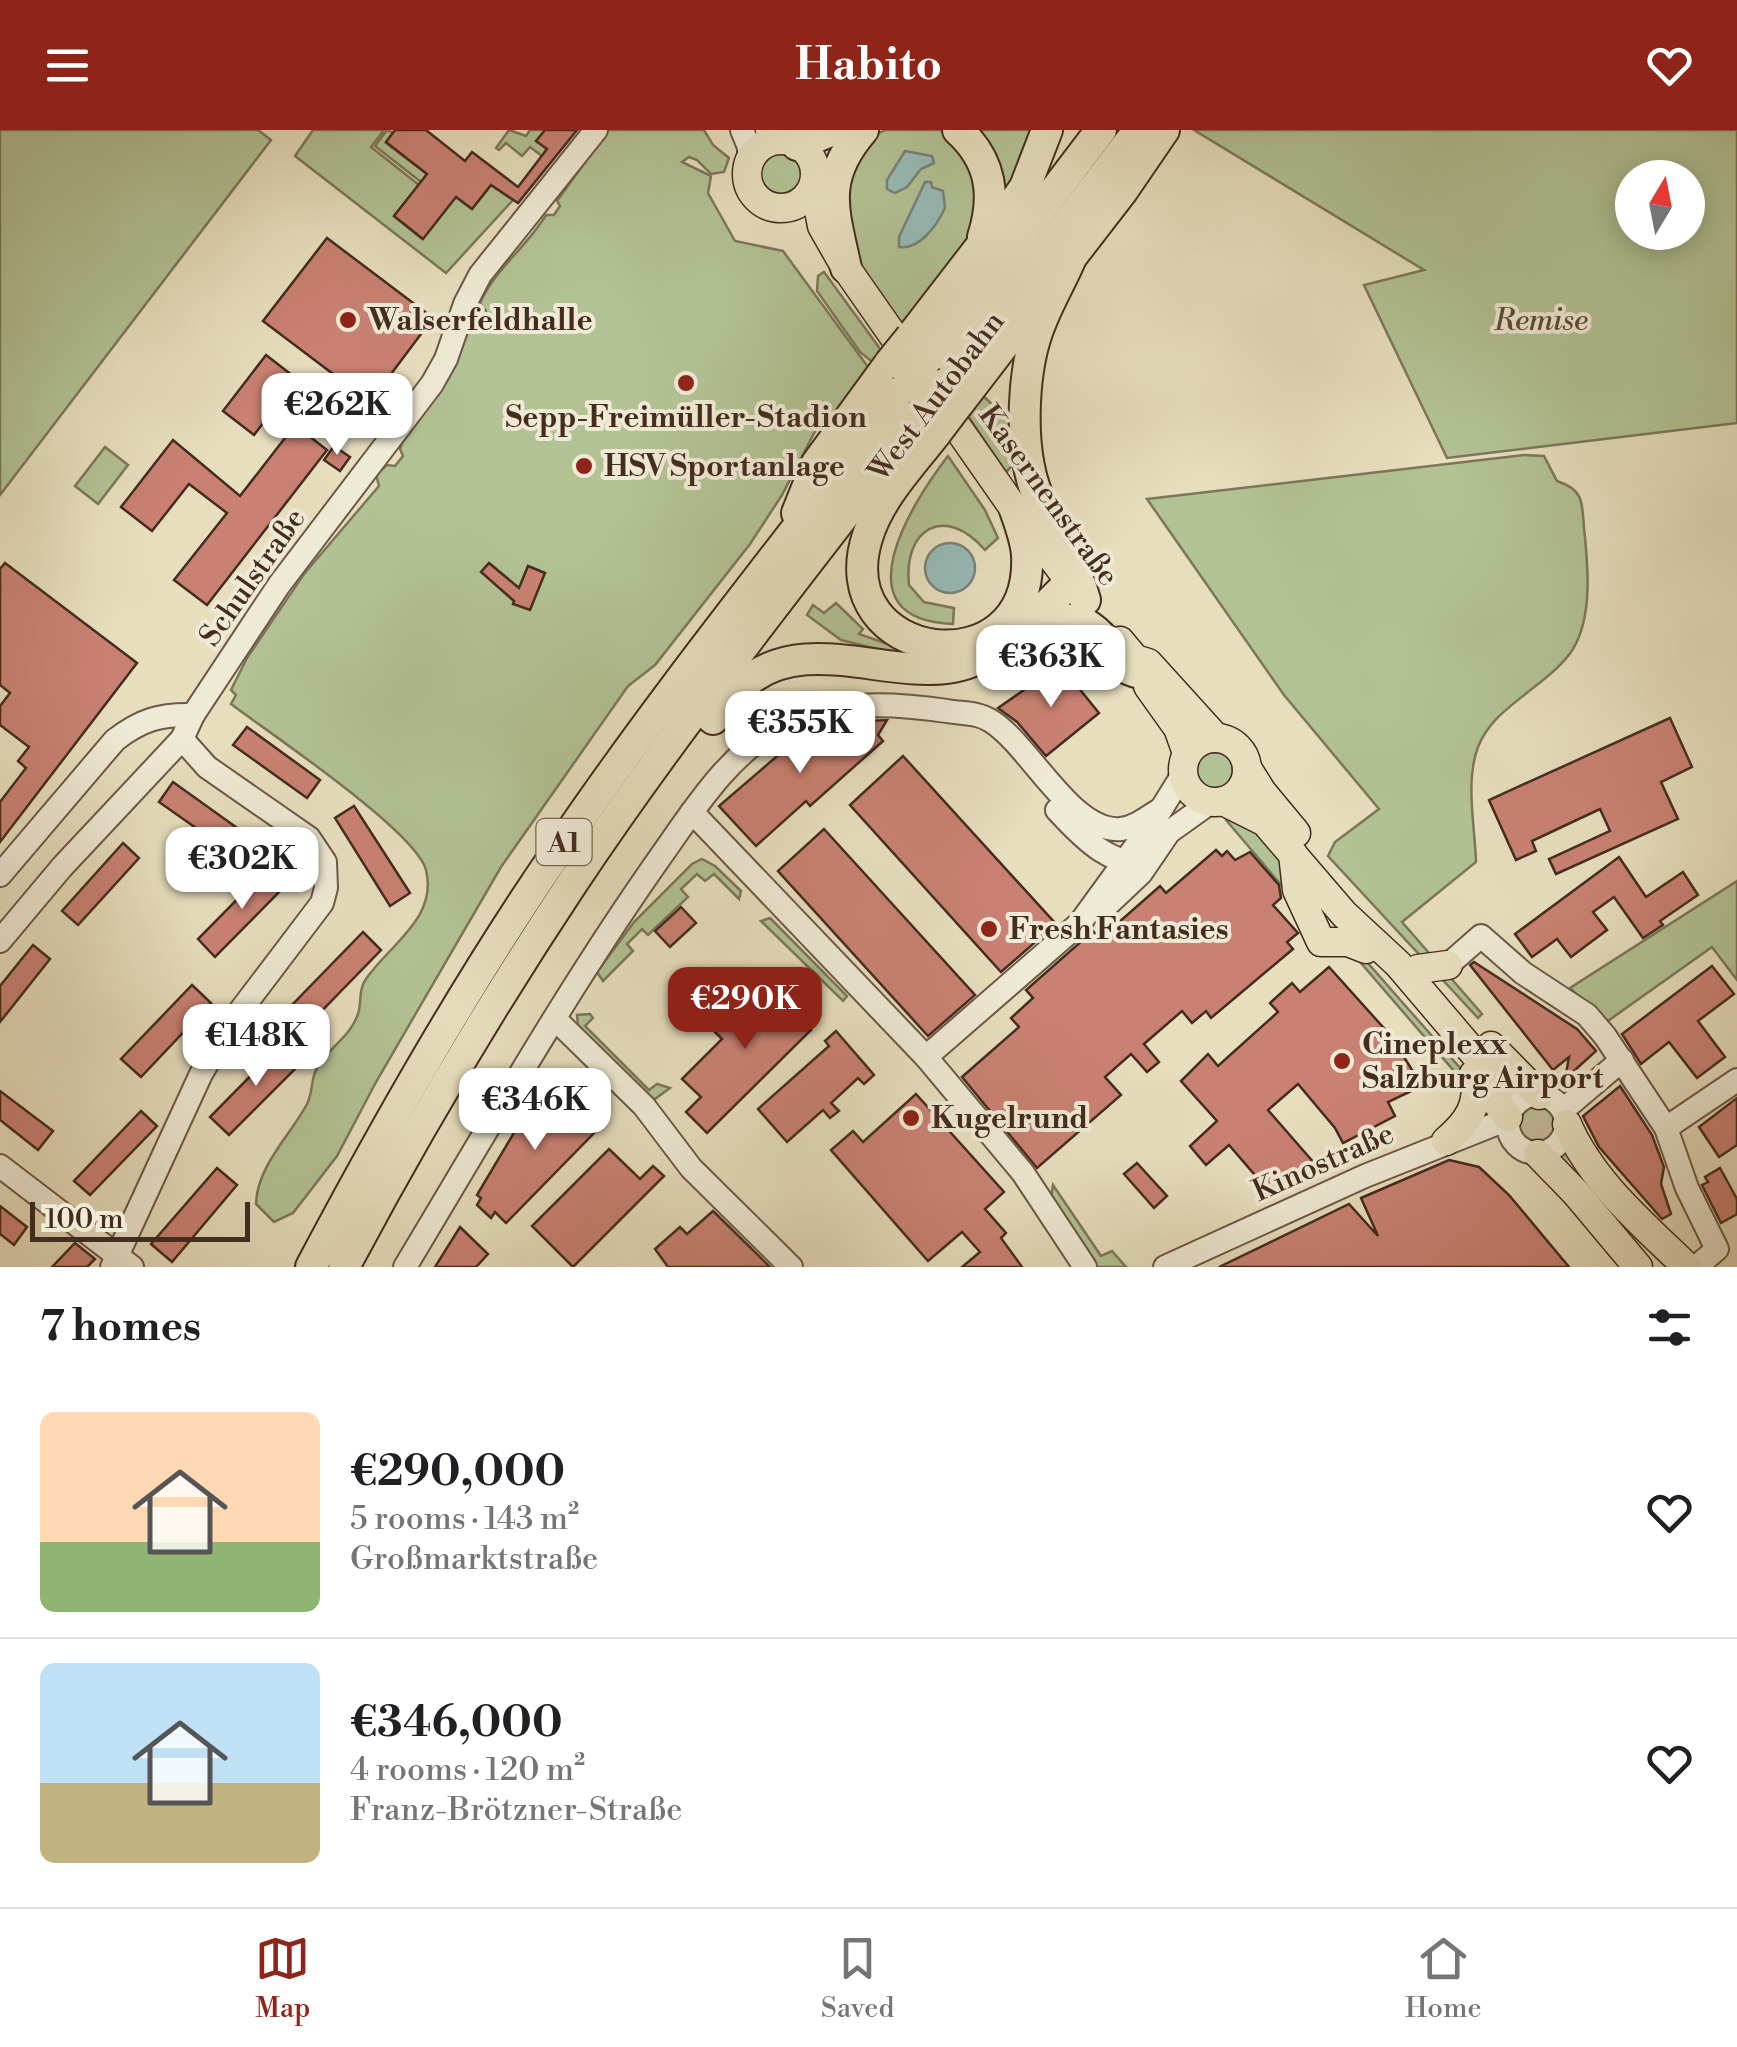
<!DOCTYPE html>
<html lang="en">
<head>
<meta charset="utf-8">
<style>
	body { margin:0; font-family:"Libre Bodoni",serif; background:#f2f2f2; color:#202124; height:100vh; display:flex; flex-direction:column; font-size:38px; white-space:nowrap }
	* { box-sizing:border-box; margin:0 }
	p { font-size:32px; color:#757577 }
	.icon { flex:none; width:55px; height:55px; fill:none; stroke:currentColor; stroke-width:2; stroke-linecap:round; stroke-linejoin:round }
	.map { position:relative; height:1137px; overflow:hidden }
	.side { display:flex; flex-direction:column; background:#fff; flex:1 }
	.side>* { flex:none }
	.needle { width:65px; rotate:10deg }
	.fabs { position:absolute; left:1615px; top:30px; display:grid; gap:20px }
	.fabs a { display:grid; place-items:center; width:90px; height:90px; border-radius:50%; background:#fff; box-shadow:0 5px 25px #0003; font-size:50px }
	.scale { position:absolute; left:30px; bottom:25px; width:220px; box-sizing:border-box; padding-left:10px; border:5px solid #442c1f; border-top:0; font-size:28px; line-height:35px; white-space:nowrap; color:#442c1f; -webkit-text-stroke:8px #efead5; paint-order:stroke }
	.price { position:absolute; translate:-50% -85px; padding:0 22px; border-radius:20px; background:#fff; color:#222; font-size:32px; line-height:65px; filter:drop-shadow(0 2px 5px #0008) }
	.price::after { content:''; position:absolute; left:50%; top:60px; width:30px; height:22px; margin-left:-15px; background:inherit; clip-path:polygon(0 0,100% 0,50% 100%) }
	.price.active { background:#8f2418; color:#fff }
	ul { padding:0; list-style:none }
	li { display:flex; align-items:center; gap:30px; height:250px; padding:0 40px }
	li+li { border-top:2px solid #e0e0e0 }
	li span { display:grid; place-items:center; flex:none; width:280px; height:200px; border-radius:15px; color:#555 }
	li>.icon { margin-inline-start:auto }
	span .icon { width:120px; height:120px; fill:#fffc; stroke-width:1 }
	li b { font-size:42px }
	h2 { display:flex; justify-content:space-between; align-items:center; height:120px; padding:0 40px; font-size:42px }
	header { display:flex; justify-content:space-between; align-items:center; height:130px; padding:0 40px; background:#8f2418; color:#fff; font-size:45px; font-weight:700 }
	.dock { display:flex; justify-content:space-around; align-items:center; height:140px; border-top:2px solid #e0e0e0; background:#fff; font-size:28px; color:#757577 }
	.dock a { display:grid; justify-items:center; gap:5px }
	.dock .active { color:#8f2418 }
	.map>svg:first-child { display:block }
	.green { fill:#b2c294; stroke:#7b775a; stroke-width:2.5; fill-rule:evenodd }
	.water { fill:#97bbb7; stroke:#76827a; stroke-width:2.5 }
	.building { fill:#c98173; stroke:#442c1f; stroke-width:2.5 }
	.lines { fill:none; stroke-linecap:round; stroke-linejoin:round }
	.major-tunnel { stroke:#c6ba9e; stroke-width:28; stroke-dasharray:28 14; stroke-linecap:butt }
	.minor-casing { stroke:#6d5847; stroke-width:26 }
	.major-casing { stroke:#442c1f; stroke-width:31 }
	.highway-casing { stroke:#442c1f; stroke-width:34 }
	.minor { stroke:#efead5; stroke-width:22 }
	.major { stroke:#e7debe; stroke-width:28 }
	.highway { stroke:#e7debe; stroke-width:30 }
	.highway-bridge-casing { stroke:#442c1f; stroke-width:34; stroke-linecap:butt }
	.highway-bridge { stroke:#e7debe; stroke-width:30 }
	.poi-dot { fill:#8f2418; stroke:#efead5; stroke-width:4 }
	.labels { text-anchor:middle; stroke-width:8; stroke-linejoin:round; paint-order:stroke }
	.shield { fill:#efead5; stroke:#776556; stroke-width:2.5 }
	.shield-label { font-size:28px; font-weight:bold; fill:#442c1f }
	.poi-label { font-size:30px; font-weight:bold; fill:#442c1f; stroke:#efead5; text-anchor:start }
	.park-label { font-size:30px; font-style:italic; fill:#5a4a36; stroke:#efead5 }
	.street-label { font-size:30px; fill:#442c1f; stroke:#efead5 }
</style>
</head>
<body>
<header><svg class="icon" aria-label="menu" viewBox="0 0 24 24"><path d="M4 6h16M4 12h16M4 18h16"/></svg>Habito<svg class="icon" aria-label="heart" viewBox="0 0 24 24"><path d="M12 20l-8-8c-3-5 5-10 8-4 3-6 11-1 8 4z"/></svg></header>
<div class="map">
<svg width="1737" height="1137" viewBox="0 0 1737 1137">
	<rect width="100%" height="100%" fill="#e7debe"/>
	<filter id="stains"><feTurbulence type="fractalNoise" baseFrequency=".002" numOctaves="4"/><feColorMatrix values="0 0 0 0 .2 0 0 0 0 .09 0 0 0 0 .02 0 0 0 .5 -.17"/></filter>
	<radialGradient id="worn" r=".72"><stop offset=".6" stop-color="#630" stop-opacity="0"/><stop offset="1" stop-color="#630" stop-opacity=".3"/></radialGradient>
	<g class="green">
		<polygon points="0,0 258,0 271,10 0,365"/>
		<polygon points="313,0 384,0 371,17 419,55 394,86 422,109 446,79 441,55 472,79 491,55 513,70 446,143 295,26"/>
		<polygon points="387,0 393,3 386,13 427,44 421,52 375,16"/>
		<polygon points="509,0 526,6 530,0 545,0 537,11 547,19 542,26 530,17 522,26 506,13 499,20 496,18"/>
		<path d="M 608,0 L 704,0 L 713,15 L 729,28 L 724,42 L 711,44 L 697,30 L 689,27 L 682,32 L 711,46 L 708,63 L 735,111 L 783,121 L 868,237 L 832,286 L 825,282 L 782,365 L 750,414 L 655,535 L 628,556 L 501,737 L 376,952 L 337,1026 L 293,1083 L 274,1092 L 256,1074 C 257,1036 290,1006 307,974 C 312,964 311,956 314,945 C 322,921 350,909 358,884 C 362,872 358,860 366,849 C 389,815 438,788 426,740 C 416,701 268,602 231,574 L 236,565 L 231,560 L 247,528 L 304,444 L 379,356 L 376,345 L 387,335 L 395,336 L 403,326 L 400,319 L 402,313 L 447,251 L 469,200 L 479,201 L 486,181 L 480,173 C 496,138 526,118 546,85 L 554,85 L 560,76 L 557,71 Z"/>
		<polygon points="885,0 940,0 951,5 976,33 982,92 904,199 864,141 848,110 842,52 871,7"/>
		<polygon points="967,0 1040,0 1002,79"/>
		<path d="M 1194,0 L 1737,0 L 1737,293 L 1447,328 L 1364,155 L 1424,140 ZM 1632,48 L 1688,48 L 1688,102 L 1632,102 Z"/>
		<circle cx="781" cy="45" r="22"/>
		<polygon points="824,142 878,216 882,222 876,235 860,222 817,161 818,146"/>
		<polygon points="983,266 1009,289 1012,336 1006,342 968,286"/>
		<polygon points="105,317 128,335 98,374 75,356"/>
		<path d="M 1524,325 L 1544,326 L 1557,351 C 1584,360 1582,372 1584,398 C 1588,435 1593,486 1573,519 C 1561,538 1540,552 1523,566 C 1504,581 1487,594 1478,617 C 1465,651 1475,697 1476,732 L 1402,792 L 1482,884 L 1478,888 L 1328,726 L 1335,712 L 1379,679 L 1284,565 L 1147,369 Z"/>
		<path d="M 948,326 L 985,380 L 998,408 L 985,420 C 945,374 903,398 909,455 L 924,472 L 954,478 L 953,494 C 838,490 911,374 948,326 Z"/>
		<polygon points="836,473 863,499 859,504 922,526 921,530 841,510 807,485 813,475 824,483"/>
		<circle cx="1215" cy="639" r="20"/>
		<path d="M 1228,687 C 1279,710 1281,726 1299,776 L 1226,690 Z"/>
		<polygon points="702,729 715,736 741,761 739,769 714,744 705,751 697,744 681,759 688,767 648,805 642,799 627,814 633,821 603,851 597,842 634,792 692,734"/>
		<polygon points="1737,751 1737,850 1712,817 1605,893 1570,858"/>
		<polygon points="770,788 847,866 843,871 761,791"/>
		<polygon points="1348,818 1359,823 1461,939 1468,954 1462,955 1454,941"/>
		<polygon points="590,884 593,888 585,896 649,960 657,954 670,958 652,971 578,896 577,885"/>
		<circle cx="1536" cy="995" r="19"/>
		<polygon points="1053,1055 1101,1126 1112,1121 1126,1137 1097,1137 1051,1068"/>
	</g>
	<g class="water">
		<polygon points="905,21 932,26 934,33 921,39 907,57 895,63 887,59 887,50"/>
		<path d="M 925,52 L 931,52 L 932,57 L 943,61 L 945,78 C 937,95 920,120 899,117 L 899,107 Z"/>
		<circle cx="950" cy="438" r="25"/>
	</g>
	<g class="building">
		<polygon points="395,0 426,0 465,31 472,22 518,57 547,19 536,11 545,0 577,0 518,73 491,55 472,79 456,67 423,109 394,86 427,44 386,12"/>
		<polygon points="327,108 433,188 370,272 263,191"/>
		<polygon points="266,225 297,249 254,305 223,281"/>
		<polygon points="295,295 327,320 207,475 174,450 227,383 189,354 152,401 121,377 173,310 240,366"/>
		<polygon points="334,316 350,327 340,341 324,330"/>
		<polygon points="5,433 137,533 0,712 0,672 26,638 18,631 29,617 0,595 0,576 10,563 0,555 0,439"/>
		<polygon points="489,433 519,458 528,436 545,443 530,480 513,474 514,471 481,442"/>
		<polygon points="1060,535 1099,583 1046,626 1017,592 998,578"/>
		<polygon points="1670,588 1692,637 1661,652 1678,689 1556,744 1549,729 1610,701 1600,679 1532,711 1536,721 1516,730 1489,670"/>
		<polygon points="887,590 878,605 883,611 810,676 806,671 756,716 719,676 804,603 846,592"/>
		<polygon points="247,597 320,650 307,668 233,615"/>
		<polygon points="903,626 1056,794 1001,842 850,675"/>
		<polygon points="173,652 247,705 233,724 159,672"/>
		<polygon points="354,676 410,763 390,776 335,688"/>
		<polygon points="824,699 975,865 928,906 778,741"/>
		<polygon points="123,713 139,728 78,795 62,781"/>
		<polygon points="1216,720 1222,726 1227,721 1235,730 1250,722 1279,755 1281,768 1273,775 1298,803 1287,812 1293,819 1211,888 1206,881 1192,893 1182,881 1144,914 1159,932 1147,942 1131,924 1105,947 1121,965 1037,1038 962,947 1019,897 1011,888 1033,868 1026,860 1093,801 1100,809 1160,756 1166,763"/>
		<polygon points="1619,727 1646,767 1683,742 1698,765 1660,791 1663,795 1643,808 1614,767 1593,782 1607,800 1571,827 1557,809 1532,827 1515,804"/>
		<polygon points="269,737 287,754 215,827 198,809"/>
		<polygon points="681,777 696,793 670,817 655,801"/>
		<polygon points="363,802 381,820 310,893 292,875"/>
		<polygon points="33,815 50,829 0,892 0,856"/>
		<polygon points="1474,832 1577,899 1596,921 1565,949 1569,927 1553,940 1470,835"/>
		<polygon points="1712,836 1734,864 1698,891 1725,927 1697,948 1669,912 1641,934 1622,904"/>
		<polygon points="1329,837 1391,906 1422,956 1388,972 1395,986 1343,1013 1335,998 1298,954 1268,980 1322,1042 1272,1065 1229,1015 1206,1035 1190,1016 1217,991 1181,951 1208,924 1218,936 1278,882 1270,873 1292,853 1300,862"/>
		<polygon points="771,847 807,883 801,890 811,900 707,1003 686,982 701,967 682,949 722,909 715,902"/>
		<polygon points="192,855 211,873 141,947 121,929"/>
		<polygon points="836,901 874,945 864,954 858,948 831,973 839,981 830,988 823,980 787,1012 758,979 829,916 825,911"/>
		<polygon points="283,913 302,932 229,1005 210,987"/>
		<polygon points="546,949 598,999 506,1093 495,1082 491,1088 477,1075 481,1068 477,1065"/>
		<polygon points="1620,956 1652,1005 1664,1037 1661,1054 1671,1084 1662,1089 1599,1017 1583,986"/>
		<polygon points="0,961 53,1001 38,1020 0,990"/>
		<polygon points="916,964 1004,1062 985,1079 1006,1103 1001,1108 1022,1137 962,1137 980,1122 962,1102 928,1131 831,1020 853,1001 863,1012"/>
		<polygon points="1737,968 1737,1015 1719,1027 1699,997"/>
		<polygon points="141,981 157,996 90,1065 74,1051"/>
		<polygon points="609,1019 640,1049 653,1036 664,1046 573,1137 532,1096"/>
		<polygon points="1449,1030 1479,1037 1509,1065 1569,1137 1219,1137 1349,1074 1378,1106 1361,1068"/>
		<polygon points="1137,1033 1167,1066 1154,1078 1124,1044"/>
		<polygon points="217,1038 237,1055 172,1132 151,1114"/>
		<polygon points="1720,1038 1737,1069 1737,1084 1721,1093 1702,1055 1708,1052 1705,1047"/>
		<polygon points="0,1076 27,1097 14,1115 0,1104"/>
		<polygon points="713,1081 770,1137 668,1137 655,1119 680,1097 687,1104"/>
		<polygon points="460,1097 488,1124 476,1137 435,1137"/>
		<polygon points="75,1113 95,1129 87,1137 52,1137"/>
	</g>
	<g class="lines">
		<polyline class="major-tunnel" points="1502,956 1568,1031"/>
		<defs>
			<g id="minor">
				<polyline points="742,0 749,17 749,31"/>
				<polyline points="767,0 788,11"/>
				<path d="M 1057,680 C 1079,704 1119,748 1153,725"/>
				<polyline points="692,682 926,927 1023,1043 1085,1137"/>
				<path d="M 0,745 L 115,610 C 141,590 160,584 193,585"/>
				<polyline points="1104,778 1141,743 1169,702 1211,672"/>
				<polyline points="0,811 62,737 182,609 193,585 279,455 432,254 446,229 465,174 480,145 596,0"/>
				<polyline points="1448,835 1481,806 1523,843 1587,885 1605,906 1666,998 1687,1058 1717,1119 1696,1137"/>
				<polyline points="555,889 644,976 691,1038 791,1137"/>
				<polyline points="926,927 1080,793 1152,694 1183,644"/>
				<circle cx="1537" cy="994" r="29"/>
				<polyline points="1563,980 1622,930"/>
				<polyline points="1666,998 1737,950"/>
				<polyline points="0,1036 132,1137"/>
				<polyline points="112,1137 201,944 231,893 322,773 326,758 325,732 309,708 207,637 182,609"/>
				<path d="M 405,1137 C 488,999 568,858 661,726 C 695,678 730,621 784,595 C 836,570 891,573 947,581 C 963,584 977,582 991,591 C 1030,615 1072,704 1121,699 C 1136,697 1148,687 1161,679"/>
				<polyline points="1165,1137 1365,1046 1508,989"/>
			</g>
			<g id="major">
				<circle cx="781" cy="44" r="34"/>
				<polyline points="814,54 822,96 846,138 1015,380 1073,455"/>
				<polyline points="1120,511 1135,529 1148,533 1216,608"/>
				<polyline points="1148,556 1178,598 1187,623"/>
				<circle cx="1215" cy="640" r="32"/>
				<polyline points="1247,638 1262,662 1296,703"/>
				<polyline points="1223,671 1265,692 1344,784 1398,834 1502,956"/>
				<polyline points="1293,724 1297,760 1321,812 1348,812 1366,819"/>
				<polyline points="1418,839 1448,835"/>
				<polyline points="1491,916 1539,965"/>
				<polyline points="1474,944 1508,987"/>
				<path d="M 1567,994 C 1591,1051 1644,1095 1687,1137"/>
				<path d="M 1446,1011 C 1467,993 1481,975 1474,945"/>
				<polyline points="1538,1024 1576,1063 1638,1137"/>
			</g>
			<g id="highway">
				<path d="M 958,0 C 992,31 996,66 983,107"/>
				<polyline points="797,15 833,0"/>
				<path d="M 1070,130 C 1061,151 1049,171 1041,192 C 1022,237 1019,313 1035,359 C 1049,398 1074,430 1085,470"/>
				<path d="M 846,138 C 834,81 820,50 863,0"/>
				<polyline points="911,207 1012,76 1025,57 1047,0"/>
				<polyline points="927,229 1101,0"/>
				<polyline points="944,254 1139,0"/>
				<polyline points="958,274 1123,60 1164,0"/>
				<path d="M 936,303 C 912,334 880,367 868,405 C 825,534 1034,562 1027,425 C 1026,410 1020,394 1015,380"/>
				<polyline points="797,383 817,333 890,233"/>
				<path d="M 1027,500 C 1085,476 1093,496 1128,539 L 1136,542"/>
				<path d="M 713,589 C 723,578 733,564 744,554 C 803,502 886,549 953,537 C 1001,528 1037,485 1070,452"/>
				<path d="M 311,1137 C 387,994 467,853 559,719 C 667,560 789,411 905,258"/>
				<path d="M 344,1137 C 414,1005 490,877 573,752 C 681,590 805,438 922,283"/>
			</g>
		</defs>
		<use href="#minor" class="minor-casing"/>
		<use href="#major" class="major-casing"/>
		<use href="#highway" class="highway-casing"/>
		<use href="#minor" class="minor"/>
		<use href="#major" class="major"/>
		<use href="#highway" class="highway"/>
		<defs>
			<g id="highway-bridge">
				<polyline points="890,233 911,207"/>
				<polyline points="905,258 927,229"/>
				<polyline points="922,283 944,254"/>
				<polyline points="936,303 958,274"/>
			</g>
		</defs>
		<use href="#highway-bridge" class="highway-bridge-casing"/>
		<use href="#highway-bridge" class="highway-bridge"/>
	</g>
	<g class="poi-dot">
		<circle cx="348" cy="190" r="10"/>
		<circle cx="686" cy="253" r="10"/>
		<circle cx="584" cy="336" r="10"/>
		<circle cx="989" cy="799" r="10"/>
		<circle cx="1342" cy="931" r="10"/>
		<circle cx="911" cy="988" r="10"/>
	</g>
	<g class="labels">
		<rect class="shield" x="536.5" y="689" width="55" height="46" rx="8"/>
		<g class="shield-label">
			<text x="564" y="722">A1</text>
		</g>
		<g class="poi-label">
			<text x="368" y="200">Walserfeldhalle</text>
			<text x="686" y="297" text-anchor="middle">Sepp-Freimüller-Stadion</text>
			<text x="604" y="346">HSV Sportanlage</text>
			<text x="1009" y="809">Fresh Fantasies</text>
			<text x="1362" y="924">Cineplexx<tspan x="1362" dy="34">Salzburg Airport</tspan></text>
			<text x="931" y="998">Kugelrund</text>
		</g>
		<g class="park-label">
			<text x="1541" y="200">Remise</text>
		</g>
		<g class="street-label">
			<text transform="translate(936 266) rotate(-53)" y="10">West Autobahn</text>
			<text transform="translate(1049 365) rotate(54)" y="10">Kasernenstraße</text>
			<text transform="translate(252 447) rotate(-55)" y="10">Schulstraße</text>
			<text transform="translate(1323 1032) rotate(-24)" y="10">Kinostraße</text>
		</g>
	</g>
	<rect width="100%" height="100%" filter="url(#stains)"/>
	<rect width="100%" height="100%" fill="url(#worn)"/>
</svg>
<div class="fabs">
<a><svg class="needle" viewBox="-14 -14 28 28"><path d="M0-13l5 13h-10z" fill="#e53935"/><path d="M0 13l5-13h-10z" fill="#757577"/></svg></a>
</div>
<div class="scale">100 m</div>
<b class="price" style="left:337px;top:328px">€262K</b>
<b class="price" style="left:1051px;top:580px">€363K</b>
<b class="price" style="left:800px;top:646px">€355K</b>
<b class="price" style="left:242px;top:782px">€302K</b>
<b class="price active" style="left:745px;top:922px">€290K</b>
<b class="price" style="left:256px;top:959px">€148K</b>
<b class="price" style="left:535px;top:1023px">€346K</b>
</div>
<section class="side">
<h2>7 homes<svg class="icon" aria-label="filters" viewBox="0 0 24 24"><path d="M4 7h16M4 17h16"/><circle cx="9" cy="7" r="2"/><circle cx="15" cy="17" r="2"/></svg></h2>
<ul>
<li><span style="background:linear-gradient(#ffd9b3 65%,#8fb573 0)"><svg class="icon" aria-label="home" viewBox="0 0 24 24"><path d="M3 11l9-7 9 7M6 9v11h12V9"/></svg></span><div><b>€290,000</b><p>5 rooms · 143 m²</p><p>Großmarktstraße</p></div><svg class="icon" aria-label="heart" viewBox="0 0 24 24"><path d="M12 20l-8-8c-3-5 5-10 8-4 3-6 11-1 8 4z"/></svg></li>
<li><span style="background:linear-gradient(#bfe0f5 60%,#c2b280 0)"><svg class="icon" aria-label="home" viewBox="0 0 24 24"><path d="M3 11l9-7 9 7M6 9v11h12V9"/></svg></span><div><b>€346,000</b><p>4 rooms · 120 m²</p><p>Franz-Brötzner-Straße</p></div><svg class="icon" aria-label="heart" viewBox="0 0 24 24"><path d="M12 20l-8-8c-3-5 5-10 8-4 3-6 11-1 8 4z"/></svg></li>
</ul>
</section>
<nav class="dock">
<a class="active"><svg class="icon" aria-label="map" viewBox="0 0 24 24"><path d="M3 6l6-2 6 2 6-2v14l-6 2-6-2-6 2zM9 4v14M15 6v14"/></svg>Map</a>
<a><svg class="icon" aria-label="saved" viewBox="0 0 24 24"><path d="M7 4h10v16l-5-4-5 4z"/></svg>Saved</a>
<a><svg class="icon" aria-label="home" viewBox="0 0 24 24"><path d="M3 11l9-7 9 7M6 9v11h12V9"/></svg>Home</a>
</nav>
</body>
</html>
